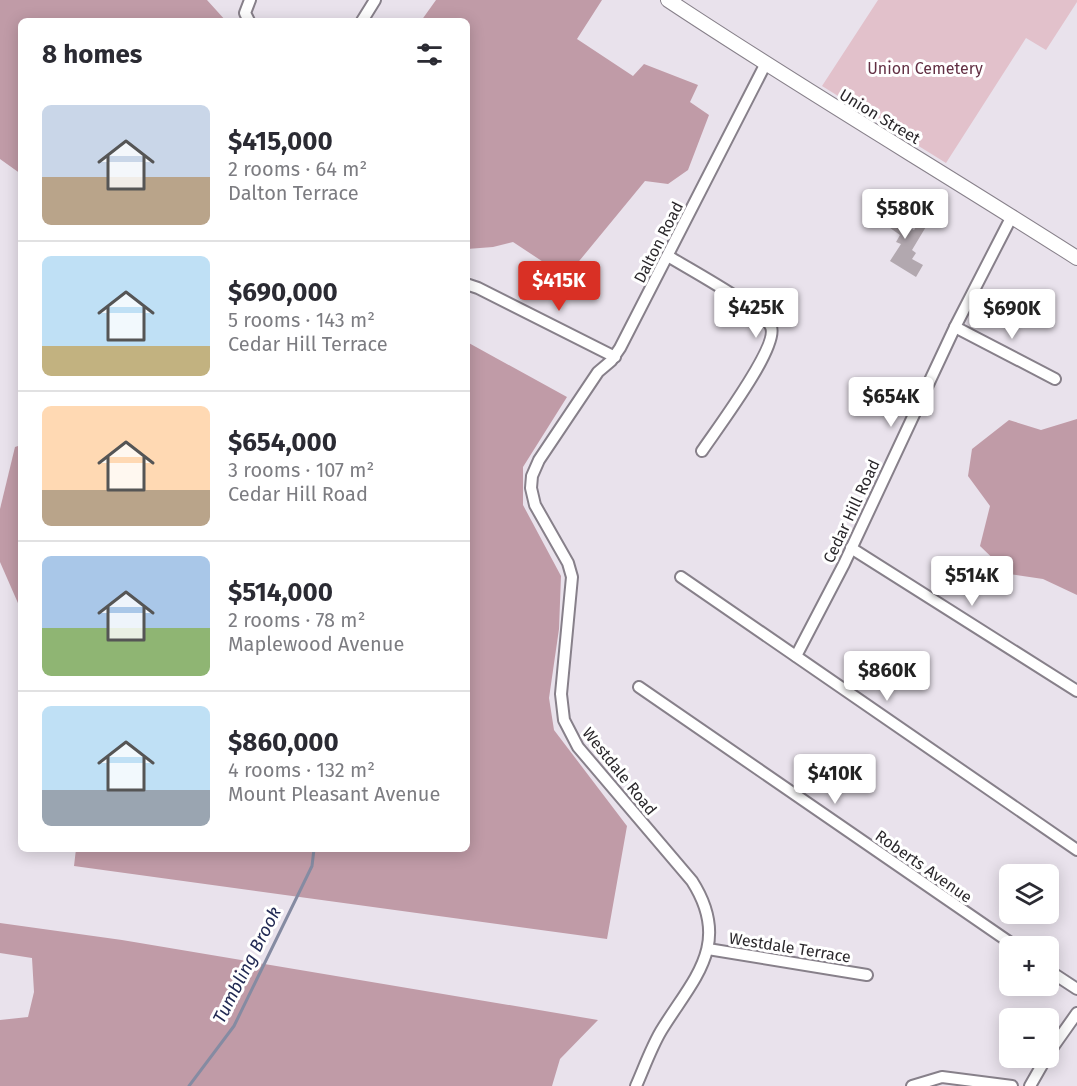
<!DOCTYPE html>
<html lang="en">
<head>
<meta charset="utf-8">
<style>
	body { margin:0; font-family:"Fira Sans",sans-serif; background:#f7f7f7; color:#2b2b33; height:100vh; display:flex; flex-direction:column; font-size:22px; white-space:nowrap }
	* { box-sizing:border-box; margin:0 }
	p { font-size:20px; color:#7c7c81 }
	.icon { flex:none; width:33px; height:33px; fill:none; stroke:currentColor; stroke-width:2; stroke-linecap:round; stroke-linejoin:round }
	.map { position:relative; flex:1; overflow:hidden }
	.panel { position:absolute; left:18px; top:18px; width:452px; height:834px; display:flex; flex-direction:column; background:#fff; border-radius:9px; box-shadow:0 3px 15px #0003 }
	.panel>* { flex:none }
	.controls { position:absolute; left:999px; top:864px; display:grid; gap:12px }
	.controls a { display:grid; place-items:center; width:60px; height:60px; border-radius:9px; background:#fff; box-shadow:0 3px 15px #0003; font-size:30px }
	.price { position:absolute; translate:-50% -51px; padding:0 14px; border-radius:6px; background:#fff; color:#222; font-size:20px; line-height:39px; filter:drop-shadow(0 2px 3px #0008) }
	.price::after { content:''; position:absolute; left:50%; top:36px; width:18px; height:14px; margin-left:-9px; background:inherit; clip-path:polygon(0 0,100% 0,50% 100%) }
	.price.on { background:#d93025; color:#fff }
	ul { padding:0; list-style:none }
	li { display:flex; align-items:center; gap:18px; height:150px; padding:0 24px }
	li+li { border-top:2px solid #e1e1e2 }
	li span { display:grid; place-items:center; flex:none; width:168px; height:120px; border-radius:9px; color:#555 }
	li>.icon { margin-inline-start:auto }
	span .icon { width:72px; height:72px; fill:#fffc; stroke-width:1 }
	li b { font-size:26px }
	h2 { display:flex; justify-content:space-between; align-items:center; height:72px; padding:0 24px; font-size:26px }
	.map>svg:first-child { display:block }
	.green { fill:#e2c1cb }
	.forest { fill:#c09ba7 }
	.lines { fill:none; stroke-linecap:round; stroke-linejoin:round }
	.stream { stroke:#858ba2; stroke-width:3 }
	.building { fill:#b2a8af }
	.minor-casing { stroke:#87808a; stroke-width:14 }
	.major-casing { stroke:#87808a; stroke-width:16 }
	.minor { stroke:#fff; stroke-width:10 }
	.major { stroke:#fff; stroke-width:14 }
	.labels { text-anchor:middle; stroke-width:6; stroke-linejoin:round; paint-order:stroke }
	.park-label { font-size:16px; fill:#622f43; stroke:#fff }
	.street-label { font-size:16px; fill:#2b282c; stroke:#fff }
	.water-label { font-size:18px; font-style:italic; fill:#222a54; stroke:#fff }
</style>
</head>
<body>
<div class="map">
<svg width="1077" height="1086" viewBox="0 0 1077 1086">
	<rect width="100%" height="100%" fill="#e9e2ec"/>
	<polygon class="green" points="878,0 1077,0 1077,2 1046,50 1026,38 946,163 822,86"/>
	<g class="forest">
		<polygon points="0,0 207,0 226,21 21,21 21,174 0,159"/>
		<polygon points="436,0 602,0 577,39 633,76 644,64 698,85 690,102 709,115 688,170 668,184 645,181 566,277 513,242 493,247 467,249 466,21 421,21"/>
		<polygon points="467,342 567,397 523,467 523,505 561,576 559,629 549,698 554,730 627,826 607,939 74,866 76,849 466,849"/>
		<polygon points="1077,419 1077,595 1043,579 1009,574 980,546 990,506 968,476 972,449 1009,420 1041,430"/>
		<polygon points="21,445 21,610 0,562 0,509 15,447"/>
		<polygon points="0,923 122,940 598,1020 560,1059 552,1086 0,1086 0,1020 28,1017 34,992 32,958 0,953"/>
	</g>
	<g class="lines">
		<polyline class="stream" points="189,1086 234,1026 312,866 314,849"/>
	</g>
	<polygon class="building" points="889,205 901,214 897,220 914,230 923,216 930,220 912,250 916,253 912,259 923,265 916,277 890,261 901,244 896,242 900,235 879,220"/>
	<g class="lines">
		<defs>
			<g id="minor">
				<polyline points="249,21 245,13 250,0"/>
				<polyline points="362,21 375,0"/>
				<path d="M 668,256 C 687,268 764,309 771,327 C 779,347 716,430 702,451"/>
				<polyline points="466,284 478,288 615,357"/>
				<polyline points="955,327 1055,379"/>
				<polyline points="851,548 1077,691"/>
				<polyline points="681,577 1077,850"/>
				<polyline points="796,656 844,564 955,327 1012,216"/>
				<polyline points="639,687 1015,946"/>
				<polyline points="708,949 867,975"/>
				<polyline points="1048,970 1077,989"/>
				<polyline points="1048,1054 1077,1013"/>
				<path d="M 636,1086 C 644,1068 651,1048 661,1031 C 692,980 733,945 692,881 L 578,747 L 564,720 L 561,694 L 572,577 L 568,563 L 535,505 L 531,488 L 532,476 L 539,460 L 598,372 L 611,361 L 620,348 L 765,65"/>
				<polyline points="912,1086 942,1077 1012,1086"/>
				<polyline points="1030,1086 1046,1058"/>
			</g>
			<path id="major" d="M 668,0 C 802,89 941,171 1077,258"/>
		</defs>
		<use href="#minor" class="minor-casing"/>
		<use href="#major" class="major-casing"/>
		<use href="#minor" class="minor"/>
		<use href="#major" class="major"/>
	</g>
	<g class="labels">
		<g class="park-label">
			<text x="925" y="74">Union Cemetery</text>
		</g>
		<g class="street-label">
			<text transform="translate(880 116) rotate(31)" y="6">Union Street</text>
			<text transform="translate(658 242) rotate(-63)" y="6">Dalton Road</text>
			<text transform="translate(851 511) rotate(-65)" y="6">Cedar Hill Road</text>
			<text transform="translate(620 771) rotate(51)" y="6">Westdale Road</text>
			<text transform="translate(924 866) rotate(35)" y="6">Roberts Avenue</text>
			<text transform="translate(790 947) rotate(9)" y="6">Westdale Terrace</text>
		</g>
		<g class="water-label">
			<text transform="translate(247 965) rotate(-63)" y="6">Tumbling Brook</text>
		</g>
	</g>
</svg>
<div class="controls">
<a><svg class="icon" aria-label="layers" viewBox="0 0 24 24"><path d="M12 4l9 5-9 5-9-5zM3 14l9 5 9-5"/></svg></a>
<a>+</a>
<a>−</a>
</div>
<b class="price" style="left:905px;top:240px">$580K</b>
<b class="price on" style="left:559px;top:312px">$415K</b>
<b class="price" style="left:756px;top:339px">$425K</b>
<b class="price" style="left:1012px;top:340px">$690K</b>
<b class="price" style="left:891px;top:428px">$654K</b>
<b class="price" style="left:972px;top:607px">$514K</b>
<b class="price" style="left:887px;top:702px">$860K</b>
<b class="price" style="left:835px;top:805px">$410K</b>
<section class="panel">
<h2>8 homes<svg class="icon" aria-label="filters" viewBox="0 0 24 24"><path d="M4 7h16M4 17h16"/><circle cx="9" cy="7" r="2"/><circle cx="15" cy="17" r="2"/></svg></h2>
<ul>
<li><span style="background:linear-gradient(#c9d6e8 60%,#b9a48a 0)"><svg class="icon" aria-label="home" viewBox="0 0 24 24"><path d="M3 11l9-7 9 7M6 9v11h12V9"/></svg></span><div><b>$415,000</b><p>2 rooms · 64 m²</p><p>Dalton Terrace</p></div></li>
<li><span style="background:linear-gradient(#bfe0f5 75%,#c2b280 0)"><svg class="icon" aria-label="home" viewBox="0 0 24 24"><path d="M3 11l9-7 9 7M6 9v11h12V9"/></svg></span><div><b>$690,000</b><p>5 rooms · 143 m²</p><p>Cedar Hill Terrace</p></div></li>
<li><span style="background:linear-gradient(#ffd9b3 70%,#b9a48a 0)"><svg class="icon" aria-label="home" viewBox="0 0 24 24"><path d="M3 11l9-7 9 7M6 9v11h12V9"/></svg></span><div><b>$654,000</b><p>3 rooms · 107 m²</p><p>Cedar Hill Road</p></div></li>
<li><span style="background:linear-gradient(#a9c7e8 60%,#8fb573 0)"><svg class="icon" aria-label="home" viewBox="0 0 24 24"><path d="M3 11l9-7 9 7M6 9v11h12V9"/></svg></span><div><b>$514,000</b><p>2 rooms · 78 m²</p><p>Maplewood Avenue</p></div></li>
<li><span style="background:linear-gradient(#bfe0f5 70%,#9aa5b1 0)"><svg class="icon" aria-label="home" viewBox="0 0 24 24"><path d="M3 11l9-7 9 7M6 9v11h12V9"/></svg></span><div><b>$860,000</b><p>4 rooms · 132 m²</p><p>Mount Pleasant Avenue</p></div></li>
</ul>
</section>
</div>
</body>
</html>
